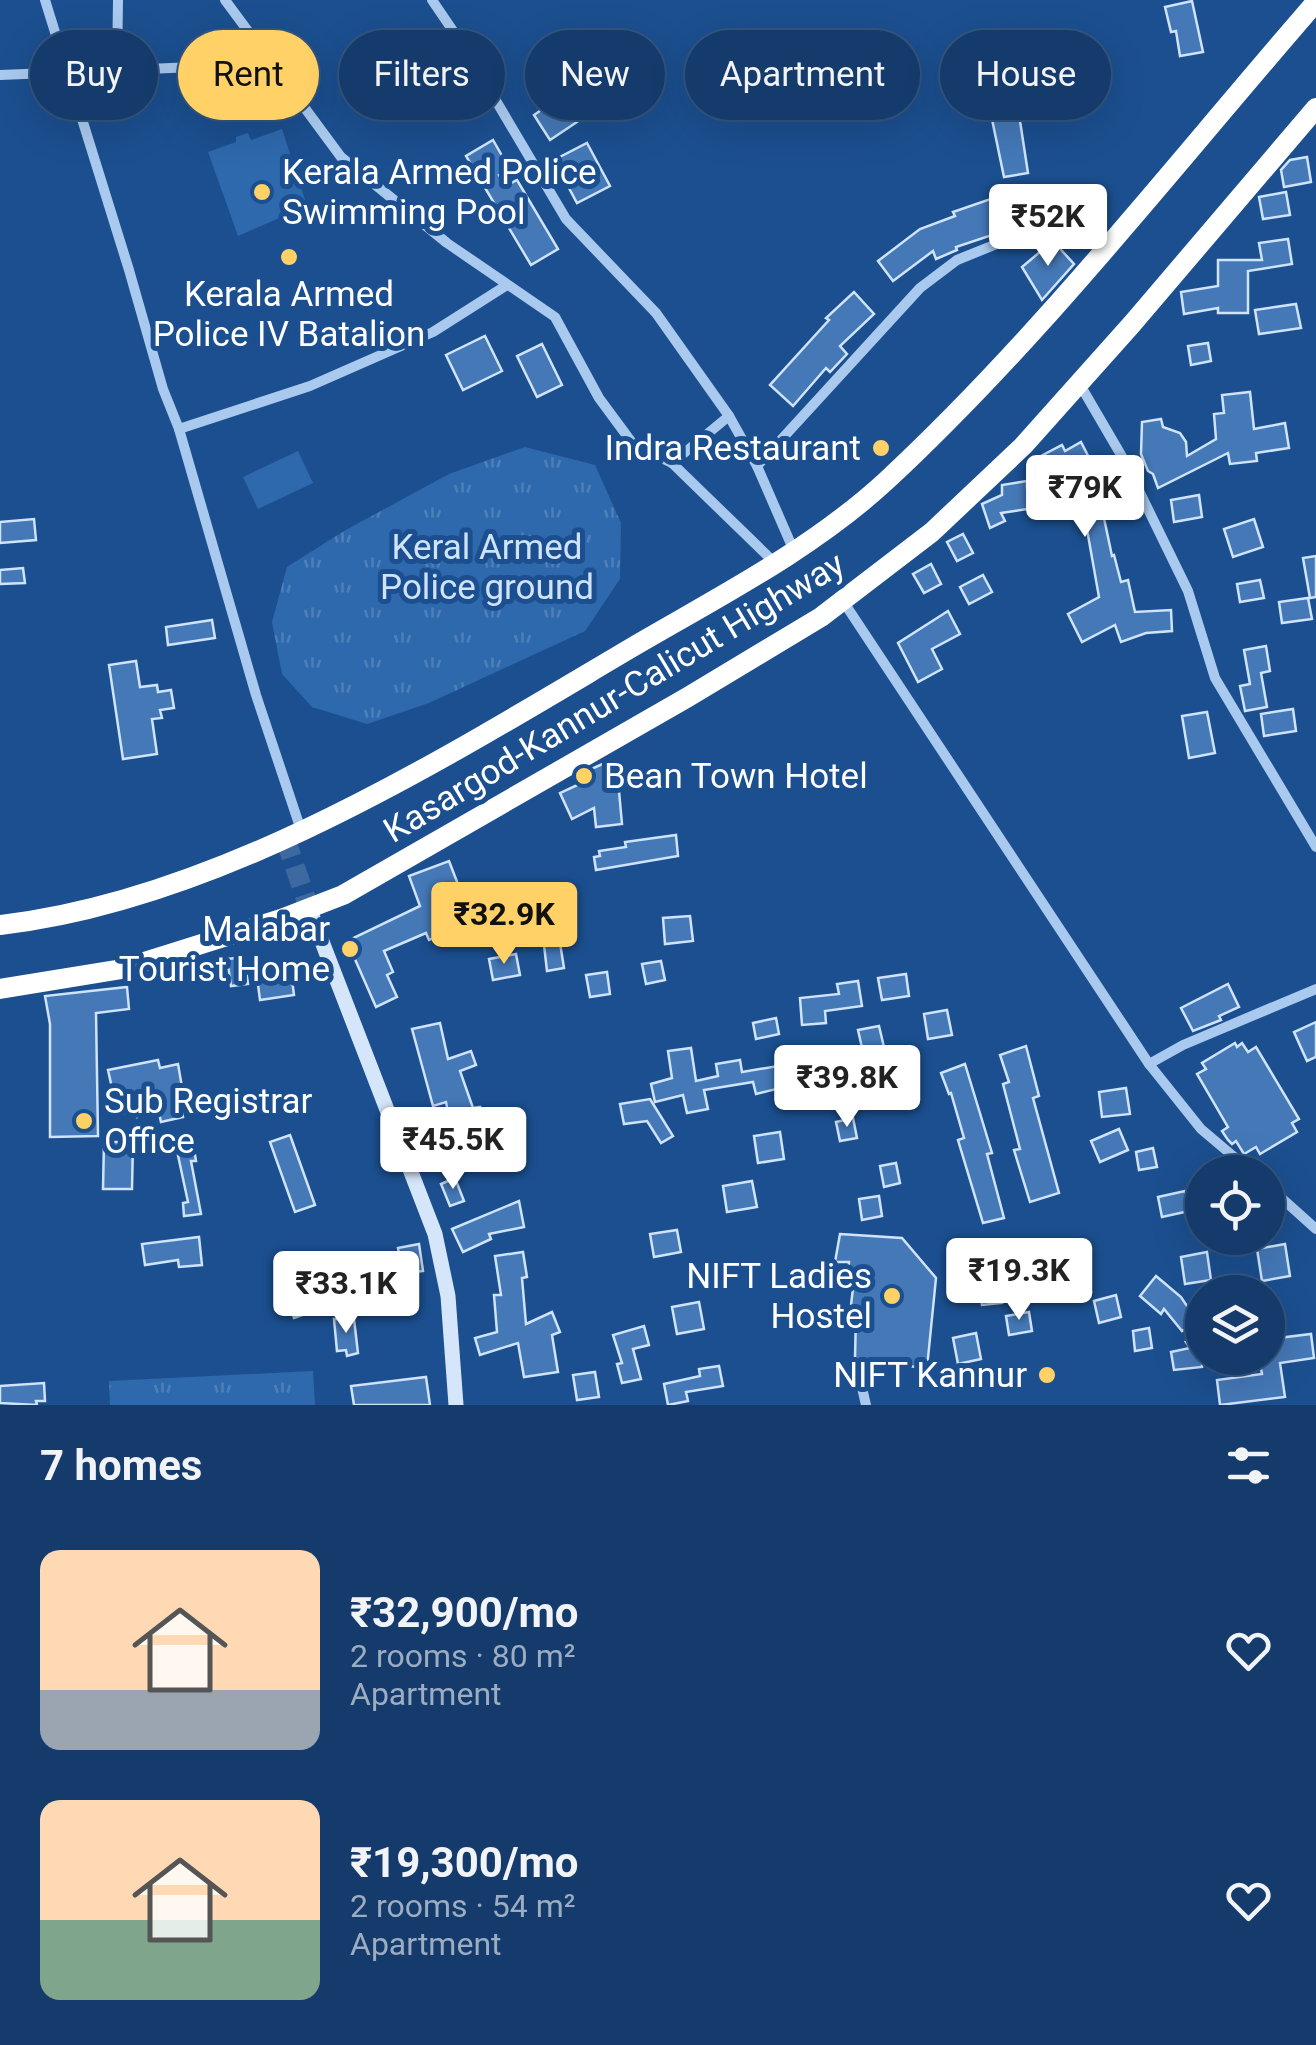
<!DOCTYPE html>
<html lang="en">
<head>
<meta charset="utf-8">
<style>
	body { margin:0; font-family:Roboto,sans-serif; background:#1d4271; color:#f1f3f6; height:100vh; display:flex; flex-direction:column; font-size:38px; white-space:nowrap }
	* { box-sizing:border-box; margin:0 }
	p { font-size:32px; color:#9dadc1 }
	.icon { flex:none; width:55px; height:55px; fill:none; stroke:currentColor; stroke-width:2; stroke-linecap:round; stroke-linejoin:round }
	.map { position:relative; height:1405px; overflow:hidden }
	.sheet { display:flex; flex-direction:column; background:#143b6b; flex:1 }
	.sheet>* { flex:none }
	.guide { position:absolute; left:30px; top:30px; width:1258px; height:90px; display:flex; gap:20px }
	.tools { position:absolute; left:1185px; top:1155px; display:grid; gap:20px }
	.tools a { display:grid; place-items:center; width:100px; height:100px; border-radius:50%; background:#143b6b; box-shadow:0 10px 40px #0002,0 0 0 2px #33557e; font-size:50px }
	.price { position:absolute; translate:-50% -85px; padding:0 22px; border-radius:10px; background:#fff; color:#222; font-size:32px; line-height:65px; filter:drop-shadow(0 2px 5px #0008) }
	.price::after { content:''; position:absolute; left:50%; top:60px; width:30px; height:22px; margin-left:-15px; background:inherit; clip-path:polygon(0 0,100% 0,50% 100%) }
	.price.on { background:#ffd166; color:#111 }
	ul { padding:0; list-style:none }
	li { display:flex; align-items:center; gap:30px; height:250px; padding:0 40px }
	li span { display:grid; place-items:center; flex:none; width:280px; height:200px; border-radius:20px; color:#555 }
	li>.icon { margin-inline-start:auto }
	span .icon { width:120px; height:120px; fill:#fffc; stroke-width:1 }
	li b { font-size:42px }
	h2 { display:flex; justify-content:space-between; align-items:center; height:120px; padding:0 40px; font-size:42px }
	.chip { padding:0 35px; border-radius:45px; background:#143b6b; box-shadow:0 10px 40px #0002,0 0 0 2px #33557e; font-size:35px; line-height:90px }
	.chip.on { background:#ffd166; color:#111 }
	.map>svg:first-child { display:block }
	.park { fill:url(#park-tufts) }
	.pitch { fill:#2e69ad }
	.building { fill:#4478b7; stroke:#cfe3fa; stroke-width:2.5 }
	.lines { fill:none; stroke-linecap:round; stroke-linejoin:round }
	.highway-tunnel { stroke:#3d69a0; stroke-width:20; stroke-dasharray:20 10; stroke-linecap:butt }
	.street { stroke:#a9c9ee; stroke-width:10 }
	.secondary { stroke:#d6e6fa; stroke-width:15 }
	.highway { stroke:#fff; stroke-width:20 }
	.poi-dot { fill:#ffd166; stroke:#1b4f8f; stroke-width:4 }
	.labels { text-anchor:middle; stroke-width:10; stroke-linejoin:round; paint-order:stroke }
	.poi-label { font-size:35px; fill:#fff; stroke:#1b4f8f; text-anchor:end }
	.park-label { font-size:35px; fill:#cfe3fa; stroke:#1b4f8f }
	.street-label { font-size:35px; fill:#fff; stroke:#1b4f8f }
</style>
</head>
<body>
<div class="map">
<svg width="1316" height="1405" viewBox="0 0 1316 1405">
	<defs>
		<pattern id="park-tufts" width="24" height="20" patternUnits="userSpaceOnUse" patternTransform="scale(2.5)"><rect width="24" height="20" fill="#2e69ad"/><path d="M3 7l-1-3M5 7V3M7 7l1-3M15 17l-1-3M17 17v-4M19 17l1-3" fill="none" stroke="#4d80b9"/></pattern>
	</defs>
	<rect width="100%" height="100%" fill="#1b4f8f"/>
	<g class="park">
		<polygon points="525,447 595,465 621,523 620,579 585,631 429,703 367,724 312,707 282,674 272,622 287,567 344,531 449,474"/>
		<polygon points="313,1371 315,1405 110,1405 109,1381"/>
	</g>
	<g class="pitch">
		<polygon points="282,129 307,206 238,236 208,152 236,142 236,137 248,133 251,140"/>
		<polygon points="298,451 313,483 258,509 243,477"/>
	</g>
	<g class="building">
		<polygon points="1192,1 1203,52 1180,56 1176,31 1171,32 1165,7"/>
		<polygon points="1006,47 1016,100 1026,98 1030,119 1020,121 1028,173 1004,177 978,52"/>
		<polygon points="560,97 577,122 550,140 534,115"/>
		<polygon points="493,140 509,168 499,175 506,186 517,180 558,249 531,265 466,156"/>
		<polygon points="587,143 610,186 577,203 554,160"/>
		<polygon points="1307,157 1311,182 1284,187 1281,170 1290,160"/>
		<polygon points="1286,192 1290,215 1263,219 1259,197"/>
		<polygon points="1005,194 1016,227 956,247 957,250 936,259 933,251 893,281 878,261 920,229 955,216 953,212"/>
		<polygon points="1288,239 1292,264 1248,271 1248,313 1218,313 1218,308 1184,314 1181,292 1218,286 1218,260 1262,260 1259,243"/>
		<polygon points="1053,241 1074,264 1042,300 1022,267"/>
		<polygon points="854,292 874,314 840,346 847,354 830,372 826,368 793,406 770,385 829,320 826,318"/>
		<polygon points="1296,304 1301,328 1259,334 1255,310"/>
		<polygon points="485,336 502,371 463,390 446,355"/>
		<polygon points="1208,343 1211,361 1191,365 1188,346"/>
		<polygon points="542,344 562,385 537,397 517,356"/>
		<polygon points="1250,392 1254,429 1285,423 1289,448 1256,453 1257,461 1230,464 1228,453 1158,488 1153,474 1148,471 1141,454 1142,422 1161,419 1163,427 1180,433 1186,442 1187,456 1216,439 1214,414 1224,413 1222,395"/>
		<polygon points="1081,442 1100,479 1114,471 1124,491 1101,504 1112,556 1114,555 1121,582 1128,580 1135,612 1171,610 1172,631 1146,633 1121,642 1115,625 1082,642 1068,614 1099,597 1083,507 1049,514 1047,506 1001,513 1005,521 990,528 982,504 1002,495 1002,485 1027,481 1027,487 1055,481 1041,456 1062,445 1065,451"/>
		<polygon points="1199,495 1202,517 1174,522 1171,500"/>
		<polygon points="34,519 36,540 0,543 0,522"/>
		<polygon points="1254,519 1263,547 1233,557 1224,529"/>
		<polygon points="963,534 973,553 957,561 947,542"/>
		<polygon points="1316,556 1316,597 1310,598 1303,558"/>
		<polygon points="931,564 941,584 924,593 913,574"/>
		<polygon points="23,568 25,583 0,584 0,570"/>
		<polygon points="983,575 992,592 969,604 960,587"/>
		<polygon points="1260,580 1264,598 1240,602 1237,584"/>
		<polygon points="1308,598 1312,619 1282,623 1279,602"/>
		<polygon points="948,611 960,634 932,649 942,669 918,682 898,643"/>
		<polygon points="212,620 215,638 168,645 166,627"/>
		<polygon points="1266,646 1270,671 1261,673 1267,707 1245,711 1240,686 1250,684 1244,650"/>
		<polygon points="136,661 140,687 157,685 158,692 171,690 174,708 160,710 162,718 152,719 157,754 123,759 109,665"/>
		<polygon points="1293,709 1296,731 1264,736 1261,714"/>
		<polygon points="1207,712 1215,753 1189,758 1182,716"/>
		<polygon points="611,760 623,789 619,791 622,824 596,827 594,808 572,819 560,793 588,780 585,772"/>
		<polygon points="676,835 678,856 596,870 594,857 600,856 599,851 626,847 625,842"/>
		<polygon points="449,861 473,923 429,940 426,933 384,951 393,972 387,975 397,997 376,1007 347,941 420,906 409,876"/>
		<polygon points="690,916 693,941 665,944 663,918"/>
		<polygon points="560,943 564,968 547,971 544,945"/>
		<polygon points="516,954 520,975 493,980 489,959"/>
		<polygon points="244,957 248,984 231,986 227,959"/>
		<polygon points="661,961 665,980 646,984 642,964"/>
		<polygon points="291,972 294,995 260,1000 257,977"/>
		<polygon points="607,972 610,994 590,997 586,975"/>
		<polygon points="906,974 909,996 882,1000 878,978"/>
		<polygon points="858,981 862,1006 825,1011 826,1023 802,1025 800,998 839,994 837,984"/>
		<polygon points="1228,984 1239,1007 1219,1016 1221,1020 1193,1031 1181,1008"/>
		<polygon points="127,987 129,1009 96,1013 98,1136 50,1137 50,1024 45,996"/>
		<polygon points="947,1010 952,1035 928,1039 924,1014"/>
		<polygon points="776,1018 779,1034 756,1039 753,1023"/>
		<polygon points="1316,1022 1316,1057 1307,1061 1294,1032"/>
		<polygon points="440,1023 448,1059 471,1051 476,1065 460,1071 473,1108 480,1107 486,1137 454,1143 446,1102 433,1106 412,1029"/>
		<polygon points="879,1026 884,1047 863,1052 858,1030"/>
		<polygon points="1235,1043 1237,1047 1242,1043 1248,1052 1256,1047 1299,1119 1292,1123 1297,1132 1260,1154 1256,1147 1244,1154 1236,1141 1232,1144 1228,1140 1222,1131 1228,1127 1197,1074 1206,1069 1202,1063"/>
		<polygon points="1026,1046 1039,1096 1033,1098 1059,1193 1030,1202 1014,1150 1020,1149 1003,1084 1009,1082 1000,1055"/>
		<polygon points="691,1048 696,1081 718,1076 716,1064 740,1060 742,1072 796,1063 794,1052 808,1050 812,1079 817,1078 821,1100 808,1102 805,1082 756,1094 753,1082 704,1090 708,1109 687,1113 683,1095 655,1102 651,1084 672,1078 668,1051"/>
		<polygon points="911,1051 915,1077 887,1082 882,1056"/>
		<polygon points="158,1060 160,1068 178,1064 182,1087 177,1088 183,1117 161,1122 159,1113 137,1117 136,1111 118,1115 108,1070"/>
		<polygon points="965,1064 992,1153 987,1154 1004,1218 983,1223 958,1140 964,1138 951,1093 949,1094 941,1073"/>
		<polygon points="1126,1088 1130,1114 1102,1117 1099,1092"/>
		<polygon points="650,1099 673,1136 661,1143 647,1121 624,1124 620,1104"/>
		<polygon points="853,1118 857,1138 840,1141 836,1122"/>
		<polygon points="1119,1129 1128,1150 1100,1162 1091,1141"/>
		<polygon points="780,1132 784,1159 758,1163 754,1136"/>
		<polygon points="290,1135 315,1205 295,1212 270,1142"/>
		<polygon points="104,1142 133,1142 132,1189 103,1189"/>
		<polygon points="193,1143 196,1161 191,1161 201,1214 184,1216 183,1203 188,1202 176,1146"/>
		<polygon points="1153,1148 1157,1167 1139,1170 1136,1152"/>
		<polygon points="896,1163 900,1183 884,1187 880,1166"/>
		<polygon points="455,1178 464,1201 450,1206 441,1184"/>
		<polygon points="752,1181 757,1207 727,1212 723,1186"/>
		<polygon points="1185,1191 1189,1211 1162,1217 1158,1197"/>
		<polygon points="879,1196 882,1216 862,1220 859,1199"/>
		<polygon points="519,1201 524,1227 489,1234 491,1239 463,1252 452,1229"/>
		<polygon points="677,1230 681,1252 654,1257 650,1234"/>
		<polygon points="840,1234 902,1238 936,1278 927,1368 865,1362 855,1358 856,1316 850,1314 853,1288 847,1287 849,1262 835,1262"/>
		<polygon points="199,1237 202,1265 179,1267 178,1260 145,1265 142,1244"/>
		<polygon points="419,1244 423,1271 402,1274 398,1248"/>
		<polygon points="1285,1244 1290,1276 1262,1281 1257,1249"/>
		<polygon points="523,1252 527,1277 522,1278 526,1324 552,1312 560,1332 552,1335 558,1372 524,1377 518,1343 480,1355 475,1338 497,1332 494,1295 501,1295 495,1256"/>
		<polygon points="1207,1252 1211,1280 1185,1284 1181,1257"/>
		<polygon points="1001,1256 1003,1273 999,1274 1002,1303 982,1305 980,1289 985,1288 981,1258"/>
		<polygon points="1085,1266 1091,1292 1070,1296 1067,1285 1030,1289 1028,1271 1048,1268 1049,1274"/>
		<polygon points="1156,1276 1181,1297 1197,1321 1182,1331 1164,1309 1161,1314 1140,1296"/>
		<polygon points="311,1294 317,1310 294,1318 289,1302"/>
		<polygon points="1116,1295 1121,1317 1099,1323 1094,1301"/>
		<polygon points="699,1302 704,1329 677,1334 672,1307"/>
		<polygon points="1029,1312 1032,1331 1009,1335 1006,1316"/>
		<polygon points="334,1319 354,1319 358,1353 347,1356 346,1350 337,1351"/>
		<polygon points="644,1326 649,1345 633,1349 641,1379 622,1383 617,1364 622,1363 613,1335"/>
		<polygon points="1149,1328 1152,1348 1135,1351 1133,1331"/>
		<polygon points="976,1333 981,1359 958,1364 953,1338"/>
		<polygon points="1311,1334 1314,1358 1280,1363 1285,1397 1220,1405 1217,1380 1262,1374 1259,1358 1268,1358 1268,1336 1278,1335 1278,1338"/>
		<polygon points="1202,1340 1202,1367 1174,1370 1171,1352 1190,1348 1186,1342"/>
		<polygon points="719,1366 723,1386 686,1392 688,1401 668,1405 664,1384 700,1376 699,1369"/>
		<polygon points="595,1372 599,1397 577,1400 573,1375"/>
		<polygon points="426,1377 430,1405 354,1405 351,1386"/>
		<polygon points="44,1383 45,1401 36,1401 37,1405 0,1403 0,1386"/>
	</g>
	<g class="lines">
		<polyline class="highway-tunnel" points="285,838 309,908"/>
		<g class="street">
			<polyline points="45,0 129,270 163,389 179,429 256,695 301,830"/>
			<polyline points="225,0 341,157 447,243 555,317 599,398 633,444 672,463 729,416"/>
			<polyline points="432,0 466,50 566,219 656,313 729,416 757,466 794,551"/>
			<polyline points="117,69 118,0"/>
			<polyline points="0,75 271,64"/>
			<polyline points="1079,383 1124,460 1188,591 1215,678 1316,847"/>
			<polyline points="179,429 310,386 433,332 507,285"/>
			<polyline points="672,463 775,563"/>
			<polyline points="757,466 920,288 957,260 1039,227"/>
			<polyline points="843,601 1149,1064 1183,1045 1316,989"/>
			<polyline points="1149,1064 1201,1129 1252,1172"/>
			<polyline points="1268,1186 1316,1229"/>
			<polyline points="857,1366 866,1405"/>
		</g>
		<polyline class="secondary" points="309,908 435,1234 448,1296 456,1405"/>
		<g class="highway">
			<path d="M 0,925 C 220,900 443,759 631,648 C 718,597 811,550 886,481 C 1043,335 1175,164 1316,2"/>
			<polyline points="0,989 122,969 281,919 343,895 688,697 821,617 932,532 1023,446 1132,324 1316,108"/>
		</g>
	</g>
	<g class="poi-dot">
		<circle cx="262" cy="192" r="10"/>
		<circle cx="289" cy="257" r="10"/>
		<circle cx="881" cy="448" r="10"/>
		<circle cx="584" cy="776" r="10"/>
		<circle cx="350" cy="949" r="10"/>
		<circle cx="84" cy="1121" r="10"/>
		<circle cx="892" cy="1296" r="10"/>
		<circle cx="1047" cy="1375" r="10"/>
	</g>
	<g class="labels">
		<g class="poi-label">
			<text x="282" y="184" text-anchor="start">Kerala Armed Police<tspan x="282" dy="40">Swimming Pool</tspan></text>
			<text x="289" y="306" text-anchor="middle">Kerala Armed<tspan x="289" dy="40">Police IV Batalion</tspan></text>
			<text x="861" y="460">Indra Restaurant</text>
			<text x="604" y="788" text-anchor="start">Bean Town Hotel</text>
			<text x="330" y="941">Malabar<tspan x="330" dy="40">Tourist Home</tspan></text>
			<text x="104" y="1113" text-anchor="start">Sub Registrar<tspan x="104" dy="40">Office</tspan></text>
			<text x="872" y="1288">NIFT Ladies<tspan x="872" dy="40">Hostel</tspan></text>
			<text x="1027" y="1387">NIFT Kannur</text>
		</g>
		<g class="park-label">
			<text x="487" y="559">Keral Armed<tspan x="487" dy="40">Police ground</tspan></text>
		</g>
		<g class="street-label">
			<text transform="translate(614 697) rotate(-31)" y="12">Kasargod-Kannur-Calicut Highway</text>
		</g>
	</g>
</svg>
<div class="tools">
<a><svg class="icon" aria-label="locate" viewBox="0 0 24 24"><circle cx="12" cy="12" r="6"/><path d="M12 2v4M12 18v4M2 12h4M18 12h4"/></svg></a>
<a><svg class="icon" aria-label="layers" viewBox="0 0 24 24"><path d="M12 4l9 5-9 5-9-5zM3 14l9 5 9-5"/></svg></a>
</div>
<b class="price" style="left:1048px;top:269px">₹52K</b>
<b class="price" style="left:1085px;top:540px">₹79K</b>
<b class="price on" style="left:504px;top:967px">₹32.9K</b>
<b class="price" style="left:847px;top:1130px">₹39.8K</b>
<b class="price" style="left:453px;top:1192px">₹45.5K</b>
<b class="price" style="left:1019px;top:1323px">₹19.3K</b>
<b class="price" style="left:346px;top:1336px">₹33.1K</b>
<div class="guide">
<a class="chip">Buy</a>
<a class="chip on">Rent</a>
<a class="chip">Filters</a>
<a class="chip">New</a>
<a class="chip">Apartment</a>
<a class="chip">House</a>
</div>
</div>
<section class="sheet">
<h2>7 homes<svg class="icon" aria-label="filters" viewBox="0 0 24 24"><path d="M4 7h16M4 17h16"/><circle cx="9" cy="7" r="2"/><circle cx="15" cy="17" r="2"/></svg></h2>
<ul>
<li><span style="background:linear-gradient(#ffd9b3 70%,#9aa5b1 0)"><svg class="icon" aria-label="home" viewBox="0 0 24 24"><path d="M3 11l9-7 9 7M6 9v11h12V9"/></svg></span><div><b>₹32,900/mo</b><p>2 rooms · 80 m²</p><p>Apartment</p></div><svg class="icon" aria-label="heart" viewBox="0 0 24 24"><path d="M12 20l-8-8c-3-5 5-10 8-4 3-6 11-1 8 4z"/></svg></li>
<li><span style="background:linear-gradient(#ffd9b3 60%,#7fa58c 0)"><svg class="icon" aria-label="home" viewBox="0 0 24 24"><path d="M3 11l9-7 9 7M6 9v11h12V9"/></svg></span><div><b>₹19,300/mo</b><p>2 rooms · 54 m²</p><p>Apartment</p></div><svg class="icon" aria-label="heart" viewBox="0 0 24 24"><path d="M12 20l-8-8c-3-5 5-10 8-4 3-6 11-1 8 4z"/></svg></li>
</ul>
</section>
</body>
</html>
